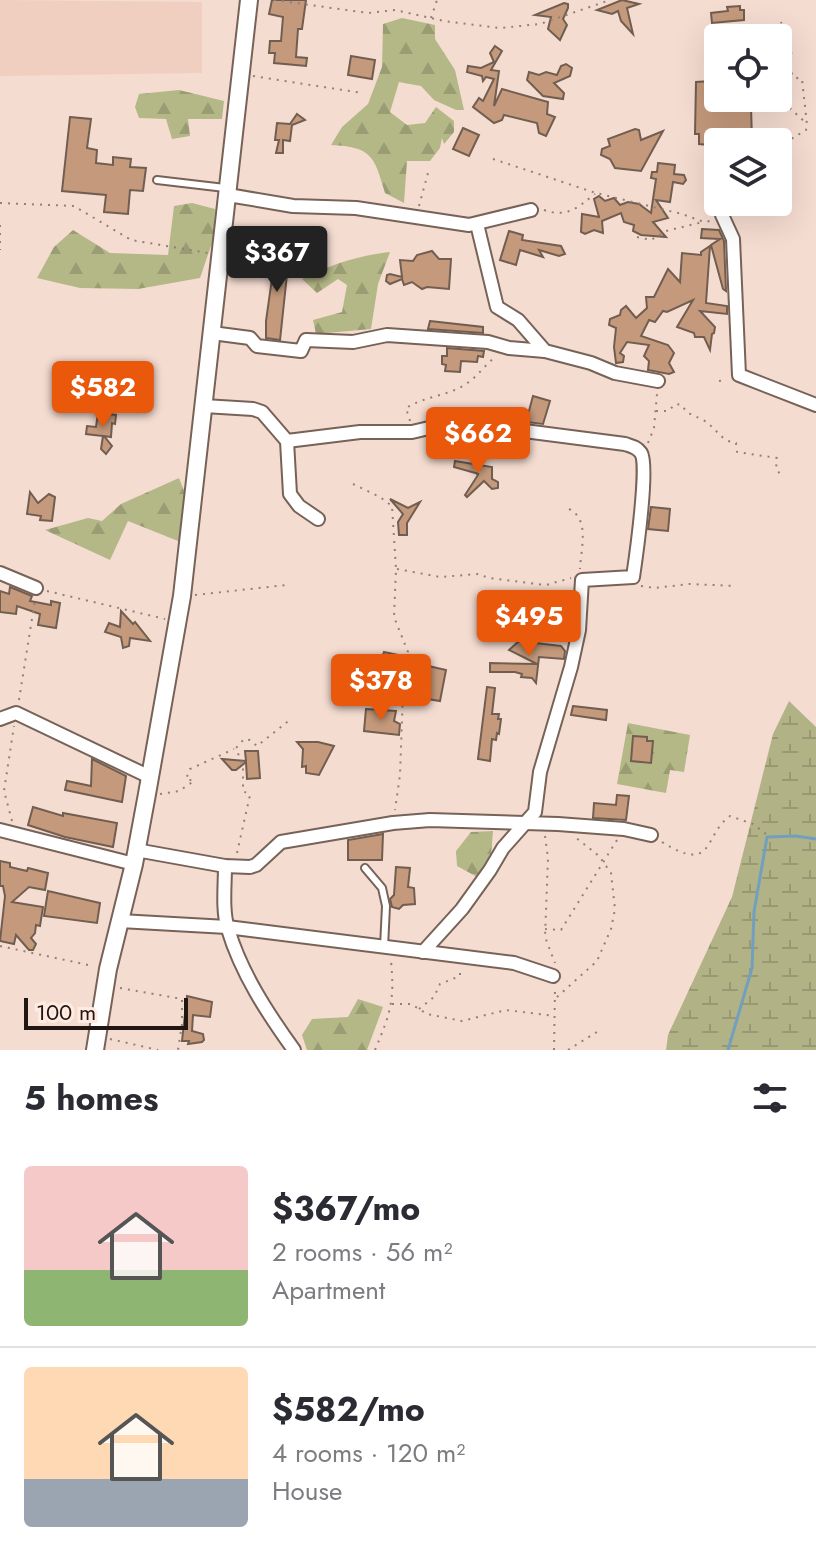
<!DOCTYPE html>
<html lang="en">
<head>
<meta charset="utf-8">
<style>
	body { margin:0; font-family:Jost,sans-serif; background:#f2f2f3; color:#2b2b33; height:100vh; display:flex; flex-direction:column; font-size:30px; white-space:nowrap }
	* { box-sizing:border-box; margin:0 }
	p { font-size:26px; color:#7c7c81 }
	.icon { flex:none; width:44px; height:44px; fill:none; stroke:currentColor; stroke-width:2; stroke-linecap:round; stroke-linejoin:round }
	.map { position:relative; height:1050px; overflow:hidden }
	.side { display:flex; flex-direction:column; background:#fff; flex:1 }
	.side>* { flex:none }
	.fabs { position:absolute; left:704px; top:24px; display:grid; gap:16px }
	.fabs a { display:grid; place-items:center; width:88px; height:88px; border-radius:8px; background:#fff; box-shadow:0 8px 32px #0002; font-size:40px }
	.scale { position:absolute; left:24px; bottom:20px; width:164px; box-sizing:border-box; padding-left:8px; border:4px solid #201713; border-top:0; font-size:22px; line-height:28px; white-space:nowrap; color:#201713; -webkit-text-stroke:6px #ffebe1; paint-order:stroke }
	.price { position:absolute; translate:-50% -68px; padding:0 18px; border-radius:8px; background:#ea580c; color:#fff; font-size:26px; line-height:52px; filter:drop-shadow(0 2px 4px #0008) }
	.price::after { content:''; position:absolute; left:50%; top:48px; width:24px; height:18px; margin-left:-12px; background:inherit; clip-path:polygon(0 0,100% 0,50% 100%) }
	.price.selected { background:#222; color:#fff }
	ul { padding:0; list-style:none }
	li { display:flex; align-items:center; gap:24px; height:200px; padding:0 24px }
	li+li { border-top:2px solid #e1e1e2 }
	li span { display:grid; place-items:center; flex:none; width:224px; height:160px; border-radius:8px; color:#555 }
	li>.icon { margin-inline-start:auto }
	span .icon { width:96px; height:96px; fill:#fffc; stroke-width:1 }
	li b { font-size:34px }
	h2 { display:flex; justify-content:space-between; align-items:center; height:96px; padding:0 24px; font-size:34px }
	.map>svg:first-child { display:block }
	.built { fill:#f0cfc1 }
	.forest { fill:url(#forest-firs) }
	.wetland { fill:url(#wetland-marsh) }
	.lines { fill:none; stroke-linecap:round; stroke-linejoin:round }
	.stream { stroke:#739fbe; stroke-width:3 }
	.building { fill:#c59a7c; stroke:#715e51; stroke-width:2 }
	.service-casing { stroke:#776258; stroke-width:10 }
	.minor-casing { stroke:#776258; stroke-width:16 }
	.tertiary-casing { stroke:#776258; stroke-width:20 }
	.path { stroke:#918078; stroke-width:2; stroke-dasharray:2 6; stroke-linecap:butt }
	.service { stroke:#fff; stroke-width:6 }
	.minor { stroke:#fff; stroke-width:12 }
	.tertiary { stroke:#fff; stroke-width:16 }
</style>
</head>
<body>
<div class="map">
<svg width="816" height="1050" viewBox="0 0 816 1050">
	<defs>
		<pattern id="forest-firs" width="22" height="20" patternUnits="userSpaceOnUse" patternTransform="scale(2)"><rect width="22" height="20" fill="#b4b786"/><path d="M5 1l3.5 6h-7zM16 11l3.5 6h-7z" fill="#9a9d73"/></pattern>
		<pattern id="wetland-marsh" width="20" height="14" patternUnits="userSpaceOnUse" patternTransform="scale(2)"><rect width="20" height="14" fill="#b1b386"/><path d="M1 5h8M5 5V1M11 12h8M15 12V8" fill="none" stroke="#989973"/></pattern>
	</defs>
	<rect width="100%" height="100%" fill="#f5dcd1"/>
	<polygon class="built" points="0,0 202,2 202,73 0,76"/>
	<g class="forest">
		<path d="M 402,18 L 435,25 L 435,39 L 455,70 L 464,110 L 456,110 L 434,100 L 421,86 L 399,82 L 390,112 L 407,125 L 425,123 L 436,107 L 454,121 L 454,132 L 444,144 L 442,138 L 440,148 L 430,161 L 407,161 L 404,203 L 385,193 C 374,156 372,147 331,145 L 342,127 L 368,104 L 382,67 L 383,24 Z"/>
		<polygon points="179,90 224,101 222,119 188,119 190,136 172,139 166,119 139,118 135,107 139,94"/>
		<polygon points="192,203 215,209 214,237 200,278 138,289 80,288 37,278 54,247 73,230 110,253 168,255 174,206"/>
		<path d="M 390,252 L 378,284 L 371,329 L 316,334 L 313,320 L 342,312 L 347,285 L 338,279 L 317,293 L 302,279 C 332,264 357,256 390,252 Z"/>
		<polygon points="179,478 188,501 183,543 128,521 110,560 45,530 88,518 102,521 121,504"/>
		<polygon points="628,723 690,735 684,772 670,770 666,793 617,784"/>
		<polygon points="493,831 490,868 479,878 457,866 456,851 471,832"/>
		<polygon points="358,999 383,1007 367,1050 307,1050 302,1035 312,1019 348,1017"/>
	</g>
	<polygon class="wetland" points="789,701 816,727 816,1050 666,1050 668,1035 732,897 773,734"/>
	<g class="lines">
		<polyline class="stream" points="728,1050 752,968 754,912 767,837 796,836 816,839"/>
	</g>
	<g class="building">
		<polygon points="272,0 306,0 302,29 298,29 296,57 307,58 306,66 274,63 275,53 269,53 270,41 281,41 283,17 269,14"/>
		<polygon points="622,0 639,4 627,8 633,34 621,21 618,11 612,14 597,10"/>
		<polygon points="564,3 568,4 568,8 563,19 567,25 560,40 548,29 551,17 535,15"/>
		<polygon points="740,6 740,10 744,10 744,20 712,23 711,13 728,11 727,7"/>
		<polygon points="495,46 502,51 491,70 499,71 494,106 502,89 548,102 547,114 555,117 546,136 539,133 537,123 504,115 502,120 494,123 473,107 479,98 483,101 494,79 486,77 483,81 482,76 467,72 468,66 481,68 494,62 490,53"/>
		<polygon points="351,56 375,60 372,79 348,75"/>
		<polygon points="566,64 572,68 570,76 554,83 564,93 563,99 543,96 527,80 529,72 539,75 546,72 557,75 561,66"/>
		<polygon points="711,81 712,98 747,98 747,105 759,100 763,101 763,108 751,107 752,139 744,142 718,142 718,146 699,144 699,134 695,134 696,82"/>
		<polygon points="297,114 305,120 292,125 290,141 283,140 283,153 276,153 279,140 275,140 277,123 290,124"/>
		<polygon points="70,117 91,119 87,148 97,150 96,163 113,165 113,157 131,159 130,167 146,168 143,191 130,190 128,214 104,212 106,195 62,191"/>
		<polygon points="463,128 479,135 469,156 453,149"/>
		<polygon points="635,129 639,130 641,140 663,131 641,171 615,168 610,159 601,155 602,149 610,146 608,139"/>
		<polygon points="658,163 675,165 674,174 684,175 686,180 683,184 673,182 670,202 656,200 668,218 653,222 666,237 641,235 633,231 634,225 624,222 621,213 602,221 603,233 594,230 585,234 581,232 582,214 599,217 594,199 599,196 605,201 614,198 620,205 628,202 639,204 651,213 656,179 651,178 652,172 657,172"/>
		<polygon points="702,229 719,230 724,241 726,291 723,289 711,245 720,239 701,238"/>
		<polygon points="509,231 523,235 522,240 561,246 565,254 559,256 539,250 543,257 520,250 516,265 500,260"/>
		<polygon points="278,236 285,236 282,265 288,265 280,340 266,338 266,321"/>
		<polygon points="710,246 706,303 727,306 727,314 700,311 715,327 714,333 712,334 710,350 704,337 695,337 694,333 677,327 693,300 667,312 663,311 655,322 649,320 641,336 668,345 674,353 669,363 674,372 669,374 648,370 649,361 644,356 649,345 627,342 620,353 624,356 623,362 616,363 614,347 616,328 609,325 610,319 620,315 621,310 626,306 636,318 647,308 646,297 654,297 668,269 680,282 682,253 701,255 701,252"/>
		<polygon points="432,251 439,259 451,259 449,289 427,287 422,289 412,282 404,285 402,279 390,284 386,281 387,275 390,274 402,277 400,260 413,261 417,255"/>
		<polygon points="430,321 483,327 483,333 428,329"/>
		<polygon points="447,348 484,351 483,357 478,356 477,362 461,361 460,372 445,371 446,365 442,364 442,356 447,356"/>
		<polygon points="533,396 550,401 543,424 526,422"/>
		<polygon points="98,413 116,415 115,424 112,423 111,437 104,436 112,446 106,454 101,449 103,436 86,434 87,426 96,427"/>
		<polygon points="455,461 492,467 492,479 498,482 498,488 492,489 484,481 467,497 465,495 478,475 476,473 479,474 454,467"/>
		<polygon points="30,492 38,503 49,494 55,497 52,521 40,520 41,516 27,514"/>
		<polygon points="390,499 408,508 420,502 407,523 407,535 399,535 398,522 403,514"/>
		<polygon points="651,507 670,509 668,531 648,529"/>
		<polygon points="10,587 32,596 30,601 51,605 51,601 60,603 56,628 38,625 40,614 17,606 16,614 0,612 0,591 9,594"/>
		<polygon points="121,611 133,624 135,622 150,641 130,638 129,646 123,648 121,637 105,632 109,623 120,627"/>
		<polygon points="528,633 527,642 561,646 565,651 564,659 539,657 536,683 532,678 521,677 522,674 515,672 490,672 490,663 537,664 509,650"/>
		<polygon points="384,652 403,656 388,705 363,692 370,678 375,680"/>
		<polygon points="424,665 446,670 440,701 421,698"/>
		<polygon points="487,687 495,688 492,714 499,714 498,719 501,719 499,734 497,733 496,740 492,739 490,761 478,759"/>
		<polygon points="573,706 607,710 606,720 571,715"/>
		<polygon points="366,709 396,711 394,721 400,724 399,735 364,731"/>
		<polygon points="633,736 647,737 647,741 653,741 651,763 631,761"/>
		<polygon points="297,742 318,742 334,746 319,775 306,773 306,766 302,767 303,749"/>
		<polygon points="245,751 258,751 260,778 247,779 246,762 236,770 232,770 222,759 246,761"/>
		<polygon points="92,759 126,776 122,802 65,790 67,781 91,786"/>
		<polygon points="617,795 629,796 626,820 593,818 594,803 616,805"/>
		<polygon points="33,807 63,816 63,813 117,823 113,847 65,837 28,825"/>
		<polygon points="383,834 382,860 348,860 348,840"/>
		<polygon points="0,861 10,863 10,867 27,871 28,868 48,873 45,890 29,887 12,902 43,907 40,926 36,925 35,933 31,938 36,944 33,950 29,950 16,935 14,944 0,941 5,896 3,886 0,886"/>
		<polygon points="396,867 410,868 408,887 414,888 415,904 403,905 399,909 392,907 390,899 394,895"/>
		<polygon points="48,891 100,903 97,923 44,916"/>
		<polygon points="187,996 212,1002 210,1017 193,1015 192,1031 203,1034 204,1040 202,1042 188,1044 189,1041 182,1041"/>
	</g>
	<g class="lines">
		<defs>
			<g id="service">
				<polyline points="157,180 225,188"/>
				<polyline points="365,868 382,888 386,906 384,947"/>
			</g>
			<g id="minor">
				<polyline points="228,195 293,206 356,208 469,225 531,210"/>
				<polyline points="722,215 733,239 739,375 816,405"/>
				<polyline points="477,224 497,307 518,320 545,351 591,363 615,373 658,381"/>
				<polyline points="212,333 250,338 257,346 301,351 306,340 353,342 387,335 488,342 509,348 545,351"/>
				<polyline points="204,406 253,409 262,412 287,441 290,494 299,506 318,519"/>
				<path d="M 287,441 L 360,432 L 412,432 L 446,424 L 486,426 L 625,444 C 631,446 637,447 641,453 C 649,465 636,557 633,577 L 582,580 L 579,630 L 571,667 L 540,772 L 535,812 L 503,848 L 490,870 L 462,909 L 423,952"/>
				<polyline points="0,573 36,588"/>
				<polyline points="0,719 16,713 150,777"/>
				<polyline points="0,830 134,864"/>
				<polyline points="136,850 225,866 250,867 256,865 281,842 393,823 430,820 558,824 624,829 651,835"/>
				<path d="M 225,866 C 225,885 222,911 228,929 C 241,973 268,1014 294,1050"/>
				<polyline points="120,921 227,927 514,963 553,976"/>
			</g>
			<polyline id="tertiary" points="95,1050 108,969 134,864 147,794 182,596 249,0"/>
		</defs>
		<use href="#service" class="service-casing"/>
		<use href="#minor" class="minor-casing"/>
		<use href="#tertiary" class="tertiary-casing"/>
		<g class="path">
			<polyline points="274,0 368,13 395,10 444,21 500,28 540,24 610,0"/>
			<polyline points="431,18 437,0"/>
			<polyline points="253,76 362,93"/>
			<polyline points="778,76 792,77"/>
			<polyline points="778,97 807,124"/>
			<polyline points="778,147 806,130 807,125 802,79 793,77 787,59 792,55 781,22"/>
			<polyline points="493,159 596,193 682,214 704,222 710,221"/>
			<polyline points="0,203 74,206 131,240 208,253"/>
			<polyline points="419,206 428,173"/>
			<polyline points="733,208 739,202"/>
			<path d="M 544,210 C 567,218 577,208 595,194"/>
			<polyline points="0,225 0,250"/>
			<polyline points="637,237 651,240 666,231 703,222"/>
			<polyline points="719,381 727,380"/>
			<path d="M 656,411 L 668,411 L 676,404 L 682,405 C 687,415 694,415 703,420 C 716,427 720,441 736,443 L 737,452 L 777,458 L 776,469 L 782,476"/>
			<path d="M 410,421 L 406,408 C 425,396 448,396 466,384 C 477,377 485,365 495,357"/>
			<polyline points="648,443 654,428 657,394"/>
			<polyline points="353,484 380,497 392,506 396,569 394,617 408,652 404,665 400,775 395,810"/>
			<path d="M 569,509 C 590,519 581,548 580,569"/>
			<polyline points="397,569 440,577 478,574 489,578 546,585 571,578"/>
			<polyline points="641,586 655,588 689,584 736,586"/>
			<polyline points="47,591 165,619"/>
			<polyline points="195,595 286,585"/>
			<polyline points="19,700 35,600"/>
			<polyline points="160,794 179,791 194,781 186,779 190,769 234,749"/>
			<polyline points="12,821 4,791 14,726"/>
			<polyline points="545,836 548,858 545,937 555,963"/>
			<path d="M 662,842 C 715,875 703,835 730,816 L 753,824 L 766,834"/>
			<polyline points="237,853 250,795 243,791 243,767 236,748 244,739 250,740 257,746 291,719"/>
			<polyline points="545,929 561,930 617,840"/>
			<polyline points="0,946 93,966"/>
			<polyline points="120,988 182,999 182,1024 178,1050"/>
			<polyline points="557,997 597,961 611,929 615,909 611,873 599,856 575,837"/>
			<polyline points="392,1004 411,1004 427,1014 462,1021 506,1010 554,1016"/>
			<polyline points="419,1009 434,997 440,984 460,976 460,970"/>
			<polyline points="110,1039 158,1050"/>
			<path d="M 375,1050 C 390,1014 395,1001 391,961"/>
			<polyline points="554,1050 555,989"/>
			<polyline points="568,1050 600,1030"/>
		</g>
		<use href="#service" class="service"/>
		<use href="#minor" class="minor"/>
		<use href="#tertiary" class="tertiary"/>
	</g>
</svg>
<div class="fabs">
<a><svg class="icon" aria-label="locate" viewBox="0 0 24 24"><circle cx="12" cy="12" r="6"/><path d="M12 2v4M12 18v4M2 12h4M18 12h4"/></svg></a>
<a><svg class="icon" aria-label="layers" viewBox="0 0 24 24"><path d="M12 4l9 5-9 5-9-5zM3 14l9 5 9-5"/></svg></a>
</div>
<div class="scale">100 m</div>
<b class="price selected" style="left:277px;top:294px">$367</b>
<b class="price" style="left:103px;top:429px">$582</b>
<b class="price" style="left:478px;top:475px">$662</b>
<b class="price" style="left:529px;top:658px">$495</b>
<b class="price" style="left:381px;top:722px">$378</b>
</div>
<section class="side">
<h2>5 homes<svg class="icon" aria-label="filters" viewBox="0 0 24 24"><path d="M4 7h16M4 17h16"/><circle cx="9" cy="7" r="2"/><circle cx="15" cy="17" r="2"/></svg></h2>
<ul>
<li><span style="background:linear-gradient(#f6c9c9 65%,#8fb573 0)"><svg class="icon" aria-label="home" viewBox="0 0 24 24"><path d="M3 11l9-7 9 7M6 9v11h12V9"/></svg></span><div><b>$367/mo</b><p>2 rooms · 56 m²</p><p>Apartment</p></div></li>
<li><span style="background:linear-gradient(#ffd9b3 70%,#9aa5b1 0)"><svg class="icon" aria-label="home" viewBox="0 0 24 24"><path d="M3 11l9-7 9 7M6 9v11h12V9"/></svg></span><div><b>$582/mo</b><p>4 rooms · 120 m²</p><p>House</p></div></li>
</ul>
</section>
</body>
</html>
